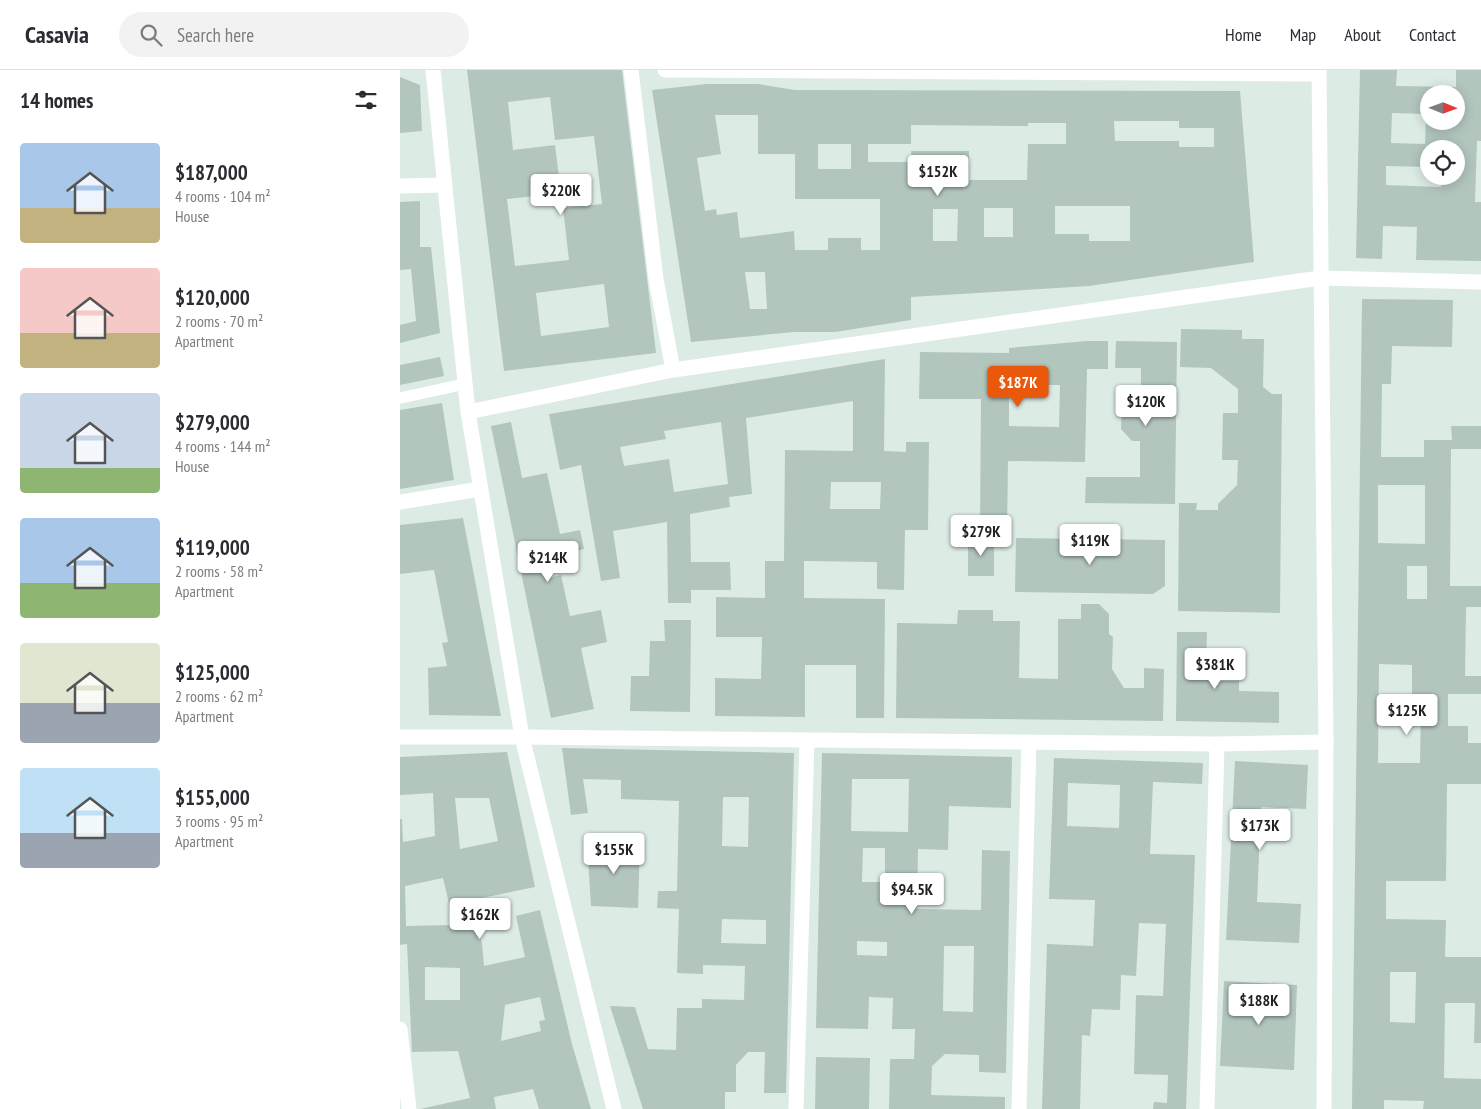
<!DOCTYPE html>
<html lang="en">
<head>
<meta charset="utf-8">
<style>
	body { margin:0; font-family:"PT Sans Narrow",sans-serif; background:#f2f2f3; color:#2b2b33; height:100vh; display:flex; flex-direction:column; font-size:19px; white-space:nowrap }
	* { box-sizing:border-box; margin:0 }
	p { font-size:16px; color:#7c7c81 }
	.icon { flex:none; width:28px; height:28px; fill:none; stroke:currentColor; stroke-width:2; stroke-linecap:round; stroke-linejoin:round }
	.map { position:relative; flex:1; overflow:hidden }
	.sheet { display:flex; flex-direction:column; background:#fff; width:400px }
	.sheet>* { flex:none }
	.needle { width:32px; rotate:91deg }
	.tools { position:absolute; left:1020px; top:15px; display:grid; gap:10px }
	.tools a { display:grid; place-items:center; width:45px; height:45px; border-radius:50%; background:#fff; box-shadow:0 2px 12px #0003; font-size:25px }
	.price { position:absolute; translate:-50% -42px; padding:0 11px; border-radius:5px; background:#fff; color:#222; font-size:16px; line-height:32px; filter:drop-shadow(0 1px 2px #0008) }
	.price::after { content:''; position:absolute; left:50%; top:30px; width:15px; height:11px; margin-left:-8px; background:inherit; clip-path:polygon(0 0,100% 0,50% 100%) }
	.price.current { background:#ea580c; color:#fff }
	ul { padding:0; list-style:none }
	li { display:flex; align-items:center; gap:15px; height:125px; padding:0 20px }
	li span { display:grid; place-items:center; flex:none; width:140px; height:100px; border-radius:5px; color:#555 }
	li>.icon { margin-inline-start:auto }
	span .icon { width:60px; height:60px; fill:#fffc; stroke-width:1 }
	li b { font-size:21px }
	h2 { display:flex; justify-content:space-between; align-items:center; height:60px; padding:0 20px; font-size:21px }
	header { display:flex; align-items:center; gap:30px; box-sizing:border-box; height:70px; padding:0 25px; background:#fff; border-bottom:1px solid #e1e1e2 }
	header strong { font-size:24px }
	nav { display:flex; gap:28px; margin-inline-start:auto; font-size:18px }
	.search { width:350px; height:45px; background:#f2f2f3; display:flex; align-items:center; gap:12px; box-sizing:border-box; padding:0 18px; border-radius:28px; color:#7c7c81; font-size:19px }
	main { display:flex; flex:1; min-height:0 }
	.map>svg:first-child { display:block }
	.building { fill:#b2c6be; fill-rule:evenodd }
	.lines { fill:none; stroke-linecap:round; stroke-linejoin:round }
	.lane { stroke:#fff; stroke-width:11 }
	.street { stroke:#fff; stroke-width:15 }
</style>
</head>
<body>
<header>
<strong>Casavia</strong>
<div class="search"><svg class="icon" aria-label="search" viewBox="0 0 24 24"><circle cx="10" cy="10" r="6"/><path d="M15 15l6 6"/></svg>Search here</div>
<nav><a>Home</a><a>Map</a><a>About</a><a>Contact</a></nav>
</header>
<main>
<section class="sheet">
<h2>14 homes<svg class="icon" aria-label="filters" viewBox="0 0 24 24"><path d="M4 7h16M4 17h16"/><circle cx="9" cy="7" r="2"/><circle cx="15" cy="17" r="2"/></svg></h2>
<ul>
<li><span style="background:linear-gradient(#a9c7e8 65%,#c2b280 0)"><svg class="icon" aria-label="home" viewBox="0 0 24 24"><path d="M3 11l9-7 9 7M6 9v11h12V9"/></svg></span><div><b>$187,000</b><p>4 rooms · 104 m²</p><p>House</p></div></li>
<li><span style="background:linear-gradient(#f6c9c9 65%,#c2b280 0)"><svg class="icon" aria-label="home" viewBox="0 0 24 24"><path d="M3 11l9-7 9 7M6 9v11h12V9"/></svg></span><div><b>$120,000</b><p>2 rooms · 70 m²</p><p>Apartment</p></div></li>
<li><span style="background:linear-gradient(#c9d6e8 75%,#8fb573 0)"><svg class="icon" aria-label="home" viewBox="0 0 24 24"><path d="M3 11l9-7 9 7M6 9v11h12V9"/></svg></span><div><b>$279,000</b><p>4 rooms · 144 m²</p><p>House</p></div></li>
<li><span style="background:linear-gradient(#a9c7e8 65%,#8fb573 0)"><svg class="icon" aria-label="home" viewBox="0 0 24 24"><path d="M3 11l9-7 9 7M6 9v11h12V9"/></svg></span><div><b>$119,000</b><p>2 rooms · 58 m²</p><p>Apartment</p></div></li>
<li><span style="background:linear-gradient(#dfe7d0 60%,#9aa5b1 0)"><svg class="icon" aria-label="home" viewBox="0 0 24 24"><path d="M3 11l9-7 9 7M6 9v11h12V9"/></svg></span><div><b>$125,000</b><p>2 rooms · 62 m²</p><p>Apartment</p></div></li>
<li><span style="background:linear-gradient(#bfe0f5 65%,#9aa5b1 0)"><svg class="icon" aria-label="home" viewBox="0 0 24 24"><path d="M3 11l9-7 9 7M6 9v11h12V9"/></svg></span><div><b>$155,000</b><p>3 rooms · 95 m²</p><p>Apartment</p></div></li>
</ul>
</section>
<div class="map">
<svg width="1081" height="1039" viewBox="0 0 1081 1039">
	<rect width="100%" height="100%" fill="#ddebe5"/>
	<g class="building">
		<path d="M 67,0 L 222,0 L 256,283 L 104,301 ZM 150,27 L 155,70 L 194,66 L 202,134 L 163,138 L 169,190 L 115,196 L 107,129 L 161,123 L 155,75 L 113,80 L 108,32 ZM 204,214 L 209,257 L 141,266 L 136,223 Z"/>
		<path d="M 960,0 L 997,0 L 996,16 L 1056,17 L 1056,0 L 1081,0 L 1081,71 L 1077,71 L 1075,132 L 1081,132 L 1081,191 L 1016,190 L 1017,157 L 983,156 L 982,189 L 956,188 ZM 1029,24 L 1056,24 L 1056,51 L 1029,51 ZM 992,43 L 1026,44 L 1025,74 L 991,73 ZM 1029,79 L 1056,79 L 1056,106 L 1041,106 L 1041,117 L 986,115 L 986,96 L 1029,97 Z"/>
		<polygon points="0,7 20,15 22,61 0,63"/>
		<path d="M 307,14 L 358,14 L 395,20 L 840,21 L 854,192 L 689,216 L 511,227 L 511,250 L 435,262 L 394,262 L 291,272 L 252,20 ZM 315,45 L 358,45 L 358,84 L 395,84 L 395,129 L 480,129 L 480,180 L 461,180 L 461,168 L 428,168 L 428,180 L 395,180 L 394,161 L 340,168 L 337,142 L 317,145 L 316,139 L 305,141 L 297,88 L 321,84 ZM 714,51 L 779,51 L 779,58 L 814,58 L 814,77 L 779,77 L 779,71 L 715,71 ZM 628,53 L 666,53 L 666,74 L 628,74 L 627,110 L 569,110 L 569,81 L 511,81 L 512,92 L 468,92 L 468,74 L 511,74 L 511,55 L 628,56 ZM 418,74 L 451,74 L 451,99 L 418,99 ZM 655,136 L 730,136 L 730,171 L 689,171 L 689,164 L 655,164 ZM 584,138 L 613,138 L 613,167 L 584,167 ZM 533,139 L 558,139 L 557,171 L 533,171 ZM 345,202 L 365,202 L 367,239 L 350,239 Z"/>
		<polygon points="20,131 20,177 31,177 40,263 0,273 0,255 16,251 11,199 0,200 0,132"/>
		<path d="M 962,229 L 1053,230 L 1052,277 L 992,276 L 991,314 L 982,314 L 981,387 L 1024,387 L 1024,370 L 1052,370 L 1051,356 L 1081,356 L 1081,379 L 1051,379 L 1050,516 L 1081,516 L 1081,537 L 1066,537 L 1065,606 L 1081,606 L 1081,624 L 1048,624 L 1048,656 L 1068,656 L 1068,673 L 1081,673 L 1081,714 L 1047,714 L 1046,811 L 986,811 L 986,849 L 1046,850 L 1045,887 L 1081,887 L 1081,973 L 1074,973 L 1075,933 L 1045,933 L 1044,1008 L 1081,1009 L 1081,1039 L 1023,1039 L 1024,1031 L 984,1030 L 984,1039 L 952,1039 ZM 978,415 L 1025,415 L 1025,474 L 978,473 ZM 1007,496 L 1027,496 L 1027,529 L 1007,529 ZM 979,594 L 1012,595 L 1012,636 L 1021,636 L 1020,693 L 978,693 ZM 990,902 L 1016,902 L 1015,953 L 990,952 Z"/>
		<polygon points="781,259 842,260 842,269 864,269 863,317 872,324 882,324 880,543 778,541 779,433 797,433 796,440 818,440 818,434 837,415 838,390 822,390 823,343 838,343 838,319 811,298 780,297"/>
		<path d="M 687,271 L 708,271 L 708,299 L 687,299 L 685,392 L 608,391 L 607,463 L 580,463 L 581,329 L 519,329 L 520,282 L 609,283 L 609,278 ZM 609,315 L 660,315 L 659,357 L 609,356 Z"/>
		<polygon points="716,271 777,272 775,434 685,433 686,407 740,407 740,371 732,371 721,359 722,327 731,318 741,318 741,298 715,298"/>
		<polygon points="40,287 44,306 0,315 0,295"/>
		<path d="M 485,289 L 484,381 L 506,382 L 506,372 L 529,372 L 528,460 L 505,460 L 504,520 L 477,519 L 477,492 L 404,491 L 404,528 L 485,529 L 484,648 L 456,648 L 456,595 L 405,595 L 405,647 L 315,646 L 315,608 L 361,609 L 362,567 L 316,567 L 316,527 L 365,528 L 365,491 L 384,491 L 385,380 L 453,381 L 453,331 L 346,348 L 352,424 L 329,427 L 330,437 L 290,444 L 291,492 L 330,492 L 331,520 L 291,520 L 291,533 L 268,533 L 267,452 L 213,461 L 220,508 L 201,511 L 181,395 L 160,400 L 149,344 ZM 321,352 L 328,414 L 274,422 L 269,389 L 224,396 L 220,377 L 266,369 L 264,361 ZM 431,412 L 481,412 L 480,439 L 430,439 Z"/>
		<polygon points="42,333 54,410 0,419 0,340"/>
		<polygon points="111,352 122,408 147,403 160,464 180,460 184,479 144,488 148,508 161,505 170,546 201,540 207,572 181,578 194,639 151,648 91,356"/>
		<polygon points="63,448 78,526 101,646 29,645 28,598 47,596 42,573 48,572 34,500 0,504 0,455"/>
		<polygon points="568,467 594,468 594,506 568,506"/>
		<polygon points="616,468 765,470 765,516 753,524 615,522"/>
		<polygon points="681,534 699,534 709,544 709,564 713,567 712,599 724,618 744,618 744,598 764,599 763,651 496,648 497,553 557,554 558,540 593,540 593,551 620,551 619,608 658,609 658,549 681,549"/>
		<polygon points="264,550 291,550 290,642 230,641 231,606 249,606 250,571 265,571"/>
		<polygon points="777,562 807,562 806,597 816,611 839,611 839,621 879,622 879,653 776,651"/>
		<path d="M 162,678 L 394,683 L 386,1023 L 364,1023 L 365,982 L 348,982 L 336,995 L 336,1022 L 325,1022 L 325,1039 L 243,1039 L 210,936 L 235,937 L 248,979 L 276,980 L 277,938 L 302,938 L 302,929 L 344,930 L 345,896 L 303,895 L 303,904 L 277,903 L 279,839 L 257,838 L 258,821 L 277,821 L 279,731 L 221,729 L 221,710 L 183,709 L 188,743 L 171,745 ZM 323,727 L 349,727 L 348,777 L 322,776 ZM 322,849 L 366,850 L 366,874 L 321,873 Z"/>
		<path d="M 107,682 L 135,817 L 72,830 L 82,874 L 84,896 L 125,887 L 116,846 L 140,840 L 172,974 L 191,1039 L 139,1039 L 133,1019 L 94,1027 L 96,1039 L 20,1039 L 70,1028 L 58,981 L 12,982 L 7,874 L 0,875 L 0,749 L 2,749 L 3,772 L 35,766 L 33,723 L 0,725 L 0,687 ZM 55,728 L 89,728 L 98,771 L 60,779 ZM 43,808 L 54,855 L 6,856 L 5,816 ZM 25,897 L 60,898 L 60,930 L 25,930 ZM 140,927 L 145,950 L 139,951 L 141,961 L 101,971 L 105,935 Z"/>
		<path d="M 422,683 L 612,687 L 611,738 L 549,736 L 548,780 L 518,779 L 517,839 L 581,840 L 582,780 L 610,781 L 606,1003 L 579,1002 L 579,985 L 545,984 L 532,996 L 531,1025 L 605,1027 L 605,1039 L 489,1039 L 490,989 L 514,989 L 515,959 L 492,959 L 493,928 L 469,927 L 468,959 L 416,958 ZM 452,709 L 509,709 L 508,762 L 451,761 ZM 463,778 L 485,778 L 485,812 L 462,812 ZM 457,871 L 487,872 L 487,886 L 457,885 ZM 544,876 L 574,876 L 573,942 L 543,941 Z"/>
		<path d="M 654,688 L 803,693 L 802,714 L 753,712 L 750,784 L 795,785 L 786,1039 L 753,1039 L 754,1032 L 767,1033 L 768,1005 L 734,1004 L 736,925 L 763,926 L 766,854 L 739,853 L 736,906 L 721,905 L 720,940 L 692,939 L 690,966 L 682,965 L 680,1039 L 642,1039 L 647,874 L 693,876 L 695,830 L 649,829 ZM 668,713 L 720,715 L 719,758 L 667,756 Z"/>
		<polygon points="835,691 908,695 906,739 861,737 857,832 901,834 899,873 826,870"/>
		<polygon points="187,773 240,774 238,838 191,836"/>
		<polygon points="824,911 897,915 894,1000 820,996"/>
		<polygon points="416,987 470,988 469,1039 415,1039"/>
	</g>
	<g class="lines">
		<polyline class="lane" points="0,328 65,314"/>
		<g class="street">
			<polyline points="33,0 68,342 122,667 214,1039"/>
			<polyline points="231,0 256,209 273,300"/>
			<polyline points="265,0 919,4"/>
			<polyline points="919,0 926,672 924,1039"/>
			<polyline points="0,116 44,115"/>
			<polyline points="68,342 273,300 920,208 1081,212"/>
			<polyline points="0,432 80,419"/>
			<polyline points="0,667 122,667 817,674 926,672"/>
			<polyline points="0,959 9,1039"/>
			<polyline points="396,1039 407,671"/>
			<polyline points="619,1039 629,672"/>
			<polyline points="807,1039 817,674"/>
		</g>
	</g>
</svg>
<div class="tools">
<a><svg class="needle" viewBox="-14 -14 28 28"><path d="M0-13l5 13h-10z" fill="#e53935"/><path d="M0 13l5-13h-10z" fill="#7c7c81"/></svg></a>
<a><svg class="icon" aria-label="locate" viewBox="0 0 24 24"><circle cx="12" cy="12" r="6"/><path d="M12 2v4M12 18v4M2 12h4M18 12h4"/></svg></a>
</div>
<b class="price" style="left:538px;top:127px">$152K</b>
<b class="price" style="left:161px;top:146px">$220K</b>
<b class="price current" style="left:618px;top:338px">$187K</b>
<b class="price" style="left:746px;top:357px">$120K</b>
<b class="price" style="left:581px;top:487px">$279K</b>
<b class="price" style="left:690px;top:496px">$119K</b>
<b class="price" style="left:148px;top:513px">$214K</b>
<b class="price" style="left:815px;top:620px">$381K</b>
<b class="price" style="left:1007px;top:666px">$125K</b>
<b class="price" style="left:860px;top:781px">$173K</b>
<b class="price" style="left:214px;top:805px">$155K</b>
<b class="price" style="left:512px;top:845px">$94.5K</b>
<b class="price" style="left:80px;top:870px">$162K</b>
<b class="price" style="left:859px;top:956px">$188K</b>
</div>
</main>
</body>
</html>
